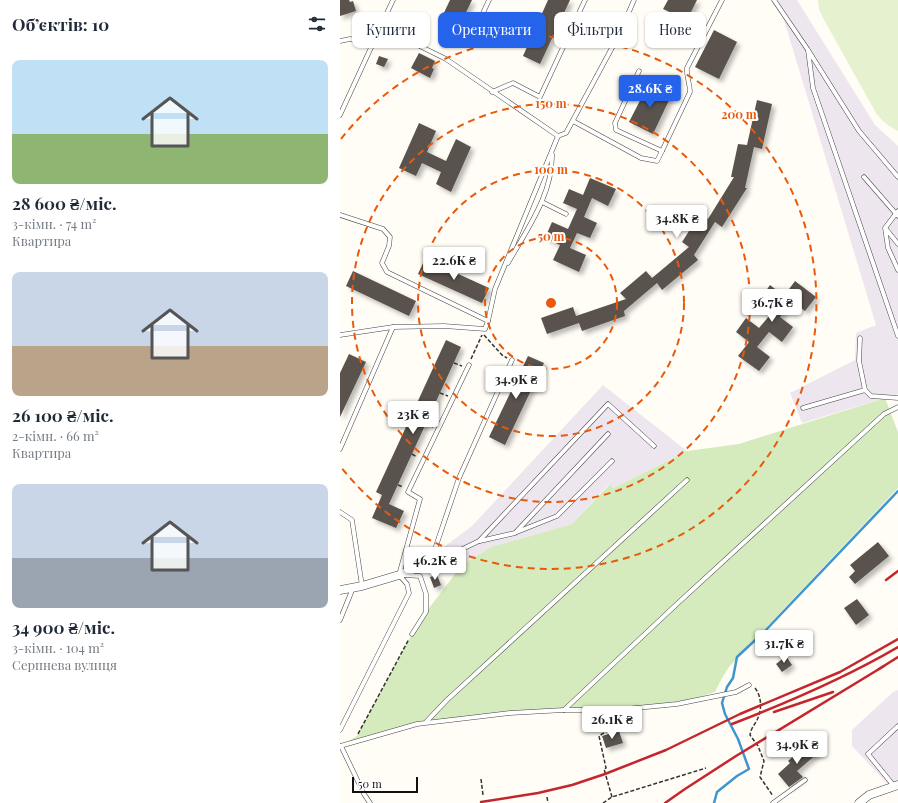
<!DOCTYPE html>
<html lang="uk">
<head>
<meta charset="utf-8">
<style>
	body { margin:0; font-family:"Playfair Display",serif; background:#f6f6f7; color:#1f2937; height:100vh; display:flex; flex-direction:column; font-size:15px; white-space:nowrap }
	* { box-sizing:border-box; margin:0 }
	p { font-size:13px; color:#747a83 }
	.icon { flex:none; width:22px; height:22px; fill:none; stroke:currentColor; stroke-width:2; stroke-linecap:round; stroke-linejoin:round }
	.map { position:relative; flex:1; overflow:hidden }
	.panel { display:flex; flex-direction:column; background:#fff; width:340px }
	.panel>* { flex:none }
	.hud { position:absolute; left:12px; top:12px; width:380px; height:36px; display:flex; gap:8px }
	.scale { position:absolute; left:12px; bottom:10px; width:66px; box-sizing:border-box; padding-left:4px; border:2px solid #111; border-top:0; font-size:11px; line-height:14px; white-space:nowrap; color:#111; -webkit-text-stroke:3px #fff; paint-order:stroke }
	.price { position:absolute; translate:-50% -34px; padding:0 9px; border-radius:4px; background:#fff; color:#222; font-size:13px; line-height:26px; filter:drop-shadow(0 1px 2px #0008) }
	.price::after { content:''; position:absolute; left:50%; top:24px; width:12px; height:9px; margin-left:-6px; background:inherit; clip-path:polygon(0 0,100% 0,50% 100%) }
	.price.active { background:#2563eb; color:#fff }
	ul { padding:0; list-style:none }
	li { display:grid; align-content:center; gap:8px; height:212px; padding:0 12px }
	li span { display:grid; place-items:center; height:124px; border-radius:8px; color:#555 }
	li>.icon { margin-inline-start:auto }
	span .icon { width:72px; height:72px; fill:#fffc; stroke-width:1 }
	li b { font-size:17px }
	h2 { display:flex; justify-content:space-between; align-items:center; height:48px; padding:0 12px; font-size:17px }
	.tag { padding:0 14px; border-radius:8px; background:#fff; box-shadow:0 1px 3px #0004; font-size:14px; line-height:36px }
	.tag.active { background:#2563eb; color:#fff }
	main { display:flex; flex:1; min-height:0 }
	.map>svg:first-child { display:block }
	.industrial { fill:#eee6ef }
	.green { fill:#d5ebbd }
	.pitch { fill:#e6f2cf }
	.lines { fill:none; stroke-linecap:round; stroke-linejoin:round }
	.stream { stroke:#3f96cf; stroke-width:2.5 }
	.building { fill:#5a524d; filter:url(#shadow) }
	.lane-casing { stroke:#444; stroke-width:5 }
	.street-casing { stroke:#444; stroke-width:9 }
	.path { stroke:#333; stroke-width:1.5; stroke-dasharray:4 2; stroke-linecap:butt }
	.lane { stroke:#fff; stroke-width:4 }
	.street { stroke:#fff; stroke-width:8 }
	.rail { stroke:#c4262e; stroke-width:2.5 }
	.ring { fill:none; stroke:#e8590c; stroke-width:2; stroke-dasharray:7 5 }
	.centre { fill:#e8590c; stroke:#fff; stroke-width:2 }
	.ring-label { font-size:12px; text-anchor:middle; font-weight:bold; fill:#e8590c; stroke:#fff; stroke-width:4; stroke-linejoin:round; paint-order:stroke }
</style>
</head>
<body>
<main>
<section class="panel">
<h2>Об’єктів: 10<svg class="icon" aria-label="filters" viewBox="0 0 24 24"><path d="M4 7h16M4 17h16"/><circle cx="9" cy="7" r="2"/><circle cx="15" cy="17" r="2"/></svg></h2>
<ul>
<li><span style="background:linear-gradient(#bfe0f5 60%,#8fb573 0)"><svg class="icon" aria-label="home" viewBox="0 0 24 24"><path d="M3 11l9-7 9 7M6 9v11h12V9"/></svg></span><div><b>28 600 ₴/міс.</b><p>3-кімн. · 74 m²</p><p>Квартира</p></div></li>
<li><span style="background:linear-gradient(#c9d6e8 60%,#b9a48a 0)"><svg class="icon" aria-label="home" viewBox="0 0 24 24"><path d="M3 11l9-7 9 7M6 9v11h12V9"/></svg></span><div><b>26 100 ₴/міс.</b><p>2-кімн. · 66 m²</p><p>Квартира</p></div></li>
<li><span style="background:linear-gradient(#c9d6e8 60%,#9aa5b1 0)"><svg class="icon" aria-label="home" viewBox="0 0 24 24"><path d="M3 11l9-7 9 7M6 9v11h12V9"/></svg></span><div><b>34 900 ₴/міс.</b><p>3-кімн. · 104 m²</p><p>Серпнева вулиця</p></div></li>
</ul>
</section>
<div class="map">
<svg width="558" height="803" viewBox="0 0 558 803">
	<defs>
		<filter id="shadow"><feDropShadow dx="3.5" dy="3.5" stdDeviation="2" flood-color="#0004"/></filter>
	</defs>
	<rect width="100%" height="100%" fill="#fffdf5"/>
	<g class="industrial">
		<polygon points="438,0 457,0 535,125 558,146 558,394 462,423 450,393 515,360 516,333 536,325"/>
		<polygon points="263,385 347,451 273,488 269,484 232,524 151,547 122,565 104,547 132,526"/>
		<polygon points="558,690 558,789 554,791 512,746 512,730 553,692"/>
	</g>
	<polygon class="green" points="545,398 558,432 558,488 389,667 381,680 375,692 337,704 276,710 224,710 77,724 1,746 17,736 72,634 86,612 122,565 151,547 232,524 270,484 273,488 347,451 399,444"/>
	<path class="pitch" d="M 478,0 L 558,0 L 558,131 C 548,126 542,121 536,113 L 483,18 L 479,9 Z"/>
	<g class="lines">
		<polyline class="stream" points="374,803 377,792 397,776 409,769 398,739 385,714 382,703 387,687 393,678 397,657 424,632 558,491"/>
	</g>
	<g class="building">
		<polygon points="0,0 9,0 10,2 13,1 16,11 0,16"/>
		<polygon points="110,0 132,0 119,27 101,19"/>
		<polygon points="208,0 230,0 200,64 183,56"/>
		<polygon points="328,0 357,0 347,20 323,9"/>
		<polygon points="374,30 397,42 379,79 355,67"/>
		<polygon points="79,53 95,61 92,68 94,69 90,78 71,68"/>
		<polygon points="39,56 48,59 44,67 36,64"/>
		<polygon points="308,85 331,96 313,134 289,122"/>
		<polygon points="417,100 432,104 422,149 414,147 405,188 407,188 382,227 375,222 354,255 358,260 322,290 317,283 284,311 285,316 242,331 239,323 207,334 201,318 233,307 236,316 286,299 280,293 306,271 312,278 349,247 342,242 360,214 368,219 394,177 391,177 398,144 407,145"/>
		<polygon points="79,123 96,131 87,152 106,161 116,139 131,147 111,192 96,184 101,172 82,163 76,176 59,168"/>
		<polygon points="250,178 276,189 268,206 252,198 244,217 257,223 250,238 237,233 230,248 246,255 239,272 213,260 220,245 205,238 212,222 228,229 237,209 223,203 229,189 243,195"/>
		<polygon points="85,259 149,288 142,303 78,274"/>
		<polygon points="13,271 76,301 69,316 6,286"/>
		<polygon points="455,281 476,297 465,311 452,301 440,317 453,327 442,342 429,332 417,347 430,357 419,371 398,356 409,342 396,332 406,318 419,328 435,309 421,298 430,285 444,296"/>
		<polygon points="106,340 121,347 49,504 64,511 56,528 32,518 42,495 36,492"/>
		<polygon points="9,354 26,362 0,417 0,373"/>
		<polygon points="188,356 204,363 165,445 149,437"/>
		<polygon points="538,542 549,556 515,584 509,577 515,571 510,565"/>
		<polygon points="97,575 101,585 94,588 90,577"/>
		<polygon points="517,599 529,615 516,625 504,608"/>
		<polygon points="446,656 452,665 442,672 436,664"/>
		<polygon points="279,731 283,743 266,748 262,736"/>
		<polygon points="469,742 478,753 457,771 463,777 449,787 438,774 450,763 448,761"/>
	</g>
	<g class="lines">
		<defs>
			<g id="lane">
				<polyline points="434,0 468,50 519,131 558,177"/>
				<polyline points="41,27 106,59 218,136"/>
				<polyline points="132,37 149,0"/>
				<polyline points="0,41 10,39 32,44"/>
				<polyline points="468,50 473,88 558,336"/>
				<path d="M 299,71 L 275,123 L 276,130 L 322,151 L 350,92 C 350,83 346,77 347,68 L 382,0"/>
				<polyline points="152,92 173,83 200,97 245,0"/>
				<polyline points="0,115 53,0"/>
				<polyline points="233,121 301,158 317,161 322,151"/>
				<polyline points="524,177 558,216"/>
				<polyline points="202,202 226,214"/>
				<polyline points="558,211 545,228 548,248 558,270"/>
				<polyline points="0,215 43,229 50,237 49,246 42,263 47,272 148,321"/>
				<polyline points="546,229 558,244"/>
				<path d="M 168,263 C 187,229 213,194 212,154"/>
				<polyline points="0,335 53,327 104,326 145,329 148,321 155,289 218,136 226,133 280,33 294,0"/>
				<polyline points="520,338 519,361 525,390 531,396 558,398"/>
				<polyline points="463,408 525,390"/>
				<polyline points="0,449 53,327"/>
				<polyline points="0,512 12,520 22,586"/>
				<polyline points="177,532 217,516 272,461"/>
				<polyline points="140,541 175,533 268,434"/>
				<polyline points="110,555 139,541 268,404 314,446"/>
				<polyline points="94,561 96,546 119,478 172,360"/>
				<polyline points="59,575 80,499 68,492 129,365"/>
				<polyline points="64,575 80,576 86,594 86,612 72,634"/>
				<polyline points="0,620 13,588"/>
				<polyline points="224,710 338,603 544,414 558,407"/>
				<polyline points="86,722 107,700 347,480"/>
				<polyline points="0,730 69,593 67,584 59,575"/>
				<polyline points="0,746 77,724 170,713 224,710 276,710 337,704 396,692 409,685"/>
				<polyline points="1,746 24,794 30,803"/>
				<polyline points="554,786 528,754 558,726"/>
				<polyline points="433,803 465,780"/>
			</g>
			<g id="street">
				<polyline points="0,590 22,586 59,575 110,555"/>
				<polyline points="519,803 529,795 558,785"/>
			</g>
		</defs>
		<use href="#lane" class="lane-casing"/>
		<use href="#street" class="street-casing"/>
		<g class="path">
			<polyline points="144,335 162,355 167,358"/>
			<polyline points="131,359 142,335"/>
			<polyline points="114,363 122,366"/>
			<polyline points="100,393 108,396"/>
			<polyline points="86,424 93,427"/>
			<polyline points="72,454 77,457"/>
			<polyline points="58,485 63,487"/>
			<path d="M 415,688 C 422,697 422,710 417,720 C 414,726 411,728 410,735 L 418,746 L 424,761 L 420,777 L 433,796"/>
			<polyline points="18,734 69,639"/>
			<polyline points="141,779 143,795"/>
			<polyline points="207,797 208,803"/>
			<polyline points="272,797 264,769 266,768 259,736 275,726 276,717"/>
			<polyline points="263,803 272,797 366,768"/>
		</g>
		<use href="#lane" class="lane"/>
		<use href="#street" class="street"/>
		<g class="rail">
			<polyline points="546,580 558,571"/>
			<polyline points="539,669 558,657"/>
			<polyline points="434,712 493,692"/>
			<path d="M 392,724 C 449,702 505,678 558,647"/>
			<polyline points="141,802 198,793 232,785 265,774 326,750 400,714 500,672 558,639"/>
			<polyline points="325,803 345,789 396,756 544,666"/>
		</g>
	</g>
	<g class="ring">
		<circle cx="211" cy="303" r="66"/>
		<circle cx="211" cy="303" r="133"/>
		<circle cx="211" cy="303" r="199"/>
		<path d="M1 139A266 266 0 1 1 1 467"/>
	</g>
	<circle cx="211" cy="303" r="6" class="centre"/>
	<g class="ring-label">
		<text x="211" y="108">150 m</text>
		<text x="399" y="119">200 m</text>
		<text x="211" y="174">100 m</text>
		<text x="211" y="241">50 m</text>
	</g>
</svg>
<div class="scale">50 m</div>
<b class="price active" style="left:310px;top:109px">28.6K ₴</b>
<b class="price" style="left:337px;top:239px">34.8K ₴</b>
<b class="price" style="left:114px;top:281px">22.6K ₴</b>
<b class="price" style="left:432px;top:323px">36.7K ₴</b>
<b class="price" style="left:176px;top:400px">34.9K ₴</b>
<b class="price" style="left:73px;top:435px">23K ₴</b>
<b class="price" style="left:95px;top:581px">46.2K ₴</b>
<b class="price" style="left:444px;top:664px">31.7K ₴</b>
<b class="price" style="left:272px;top:740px">26.1K ₴</b>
<b class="price" style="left:457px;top:765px">34.9K ₴</b>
<div class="hud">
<a class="tag">Купити</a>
<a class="tag active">Орендувати</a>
<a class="tag">Фільтри</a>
<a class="tag">Нове</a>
</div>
</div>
</main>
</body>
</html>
